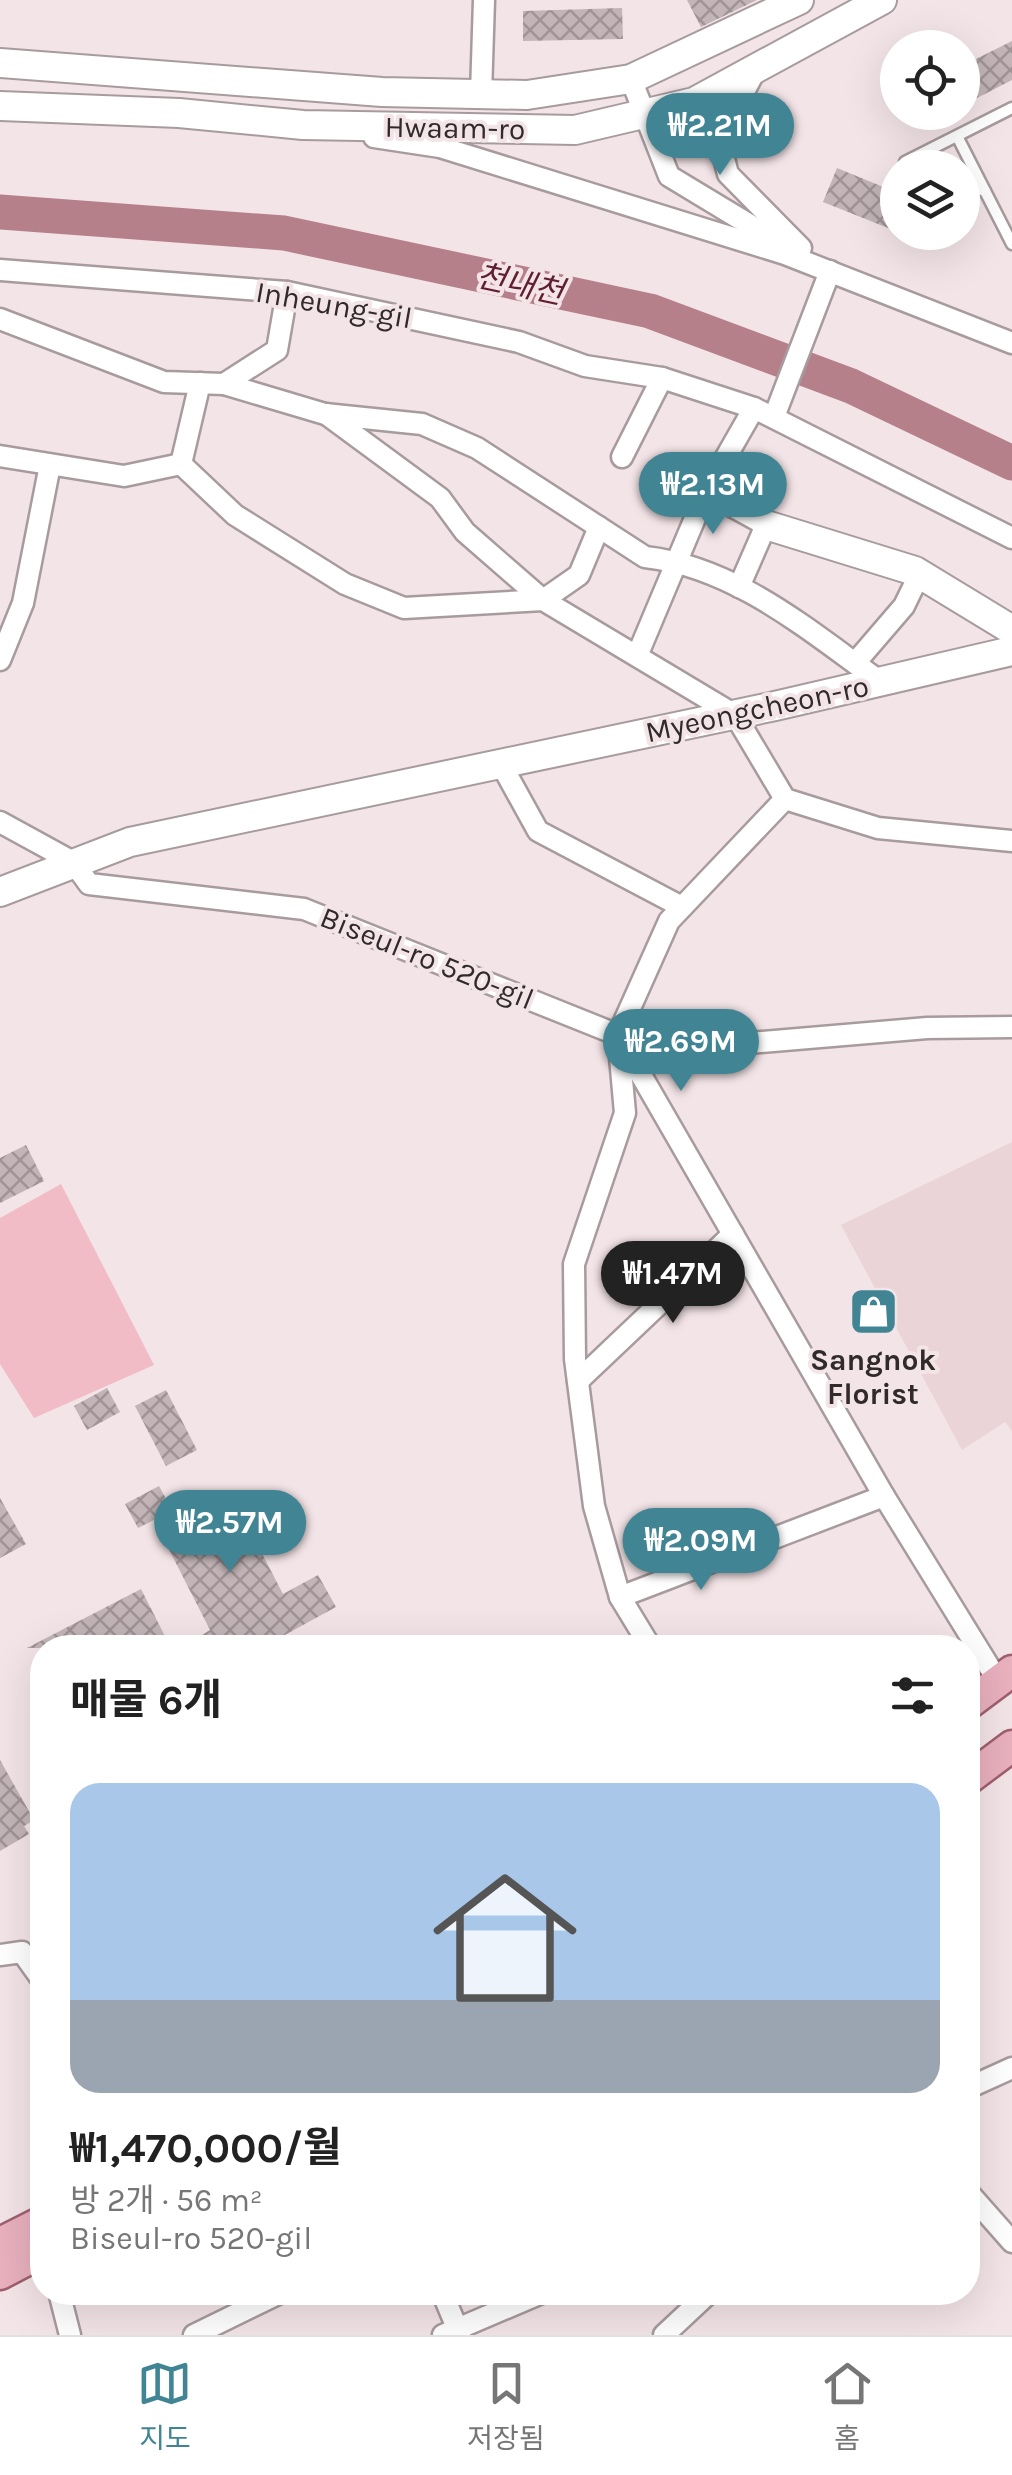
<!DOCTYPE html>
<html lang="ko">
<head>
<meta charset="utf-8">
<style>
	body { margin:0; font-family:Karla,"Noto Sans KR",sans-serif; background:#f2f2f2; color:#222; height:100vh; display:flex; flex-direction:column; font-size:38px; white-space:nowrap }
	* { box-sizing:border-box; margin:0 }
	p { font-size:32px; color:#767676 }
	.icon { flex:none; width:55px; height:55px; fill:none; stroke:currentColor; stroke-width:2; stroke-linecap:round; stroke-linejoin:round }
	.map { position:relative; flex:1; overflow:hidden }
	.drawer { position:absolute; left:30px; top:1635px; width:950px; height:670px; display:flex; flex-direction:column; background:#fff; border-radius:40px; box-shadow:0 10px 40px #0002 }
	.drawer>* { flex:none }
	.fabs { position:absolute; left:880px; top:30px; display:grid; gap:20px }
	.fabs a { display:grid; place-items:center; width:100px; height:100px; border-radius:50%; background:#fff; box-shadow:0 10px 40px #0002; font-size:50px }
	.price { position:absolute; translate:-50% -85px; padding:0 22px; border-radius:35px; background:#418594; color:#fff; font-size:32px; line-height:65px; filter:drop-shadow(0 2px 5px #0008) }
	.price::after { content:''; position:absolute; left:50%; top:60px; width:30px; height:22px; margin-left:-15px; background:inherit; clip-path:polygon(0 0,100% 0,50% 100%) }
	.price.active { background:#222; color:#fff }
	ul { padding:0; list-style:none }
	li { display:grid; align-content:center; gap:20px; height:530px; padding:0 40px }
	li span { display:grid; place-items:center; height:310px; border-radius:30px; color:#555 }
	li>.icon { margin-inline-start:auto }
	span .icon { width:180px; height:180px; fill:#fffc; stroke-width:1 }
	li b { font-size:42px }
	h2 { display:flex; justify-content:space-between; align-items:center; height:120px; padding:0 40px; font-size:42px }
	.dock { display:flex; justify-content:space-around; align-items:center; height:140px; border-top:2px solid #e0e0e0; background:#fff; font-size:28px; color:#767676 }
	.dock a { display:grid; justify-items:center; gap:5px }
	.dock .active { color:#418594 }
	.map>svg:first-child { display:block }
	.built { fill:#ead4d7 }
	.pitch { fill:#f1bcc6 }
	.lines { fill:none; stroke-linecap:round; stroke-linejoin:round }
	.river { stroke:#b6808b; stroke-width:35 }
	.building { fill:url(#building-cross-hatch) }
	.lane-casing { stroke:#a89b9d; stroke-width:15 }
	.street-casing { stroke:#a89b9d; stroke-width:25 }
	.secondary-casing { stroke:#a89b9d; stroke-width:32 }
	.primary-casing { stroke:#9f5f6e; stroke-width:35 }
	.lane { stroke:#fff; stroke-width:10 }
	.street { stroke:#fff; stroke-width:20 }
	.secondary { stroke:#fff; stroke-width:28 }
	.primary { stroke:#e9b0be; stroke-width:30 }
	.labels { text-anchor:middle; stroke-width:8; stroke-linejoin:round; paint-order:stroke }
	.street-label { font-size:30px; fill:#302a2b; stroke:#f3e4e7 }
	.poi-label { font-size:30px; font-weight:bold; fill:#302a2b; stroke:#f3e4e7 }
	.water-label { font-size:32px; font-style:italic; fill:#601e32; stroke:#f3e4e7 }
</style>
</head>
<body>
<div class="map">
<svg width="1012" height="2335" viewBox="0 0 1012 2335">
	<defs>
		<pattern id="building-cross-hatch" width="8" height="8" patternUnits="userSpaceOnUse" patternTransform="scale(2.5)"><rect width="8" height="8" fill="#c3b5b7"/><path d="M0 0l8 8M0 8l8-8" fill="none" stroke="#9f9395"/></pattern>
	</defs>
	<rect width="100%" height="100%" fill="#f3e4e7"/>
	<polygon class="built" points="1012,1142 1012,1431 1005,1422 962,1450 841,1225"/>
	<polygon class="pitch" points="61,1184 154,1365 34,1418 0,1364 0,1218"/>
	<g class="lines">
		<polyline class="river" points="0,212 284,233 650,311 851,386 1012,463"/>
	</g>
	<g class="building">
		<polygon points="687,0 757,0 701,27"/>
		<polygon points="622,8 623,39 523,41 523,11"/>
		<polygon points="1012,41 1012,80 975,99 962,66"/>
		<polygon points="837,168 898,193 898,232 823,202"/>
		<polygon points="26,1145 44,1181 0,1203 0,1158"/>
		<polygon points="107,1388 120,1412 87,1430 74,1406"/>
		<polygon points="166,1390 197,1450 166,1466 135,1406"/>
		<polygon points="159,1486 176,1517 229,1490 283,1594 318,1575 336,1607 283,1636 290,1648 180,1648 210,1630 154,1520 138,1528 125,1504"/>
		<polygon points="0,1498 26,1544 0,1558"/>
		<polygon points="141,1589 171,1648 27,1648"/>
		<polygon points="0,1760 34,1820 24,1826 29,1834 0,1851"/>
	</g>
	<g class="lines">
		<defs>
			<g id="lane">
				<polyline points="958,138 1012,244"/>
				<polyline points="922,168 905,162 1012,108"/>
				<polyline points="962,183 985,191"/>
			</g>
			<g id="street">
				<polyline points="757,67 719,139 728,174 801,248"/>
				<polyline points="631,79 669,176 788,248"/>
				<polyline points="481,94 484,0"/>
				<polyline points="374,137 440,147 785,254 1012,343"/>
				<polyline points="0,270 287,292 519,342 585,366 662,378 754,408 1012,538"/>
				<path d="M 0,319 L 164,382 L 224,384 L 325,414 L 422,424 L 477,448 L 645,557 C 736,567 809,631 881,682"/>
				<polyline points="224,384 277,350 287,292"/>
				<polyline points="326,414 440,498 465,532 543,600 579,575 599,527"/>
				<polyline points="774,417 830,271"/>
				<polyline points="0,456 124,476 181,464 235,515 345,584 404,608 543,600 735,715 785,799 878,828 1012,841"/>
				<polyline points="622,457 662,378"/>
				<polyline points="181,464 200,383"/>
				<polyline points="706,492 766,525 739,587"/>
				<polyline points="637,656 706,492 754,408"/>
				<polyline points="0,660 23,603 50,465"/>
				<polyline points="855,663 904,606 920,573"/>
				<polyline points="501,764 538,831 682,907"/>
				<polyline points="0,822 73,862 89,884 304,909 618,1035 884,1496 998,1681"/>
				<polyline points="618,1035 655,1051 927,1028 1012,1027"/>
				<polyline points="578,1381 733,1234"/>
				<polyline points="620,1597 884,1496"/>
				<polyline points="651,1648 620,1597 594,1506 575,1359 574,1264 625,1113 618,1035 669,921 785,799"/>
				<polyline points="0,1955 22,1952 42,1980"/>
				<polyline points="968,2088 1012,2068"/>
				<polyline points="968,2192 1012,2242"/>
				<polyline points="59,2292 70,2335"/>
				<polyline points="442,2292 460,2335"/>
				<polyline points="194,2335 282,2292"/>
				<polyline points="443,2335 544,2292"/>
				<polyline points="664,2335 710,2292"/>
			</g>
			<g id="secondary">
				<polyline points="0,63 382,92 527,95 631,79 799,0"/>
				<polyline points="0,106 179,113 303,125 575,130 694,102 882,0"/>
				<polyline points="766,525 915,571 1012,630"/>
				<polyline points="0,892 130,842 775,706 1012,651"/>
			</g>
			<g id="primary">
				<polyline points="968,1704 1012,1671"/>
				<polyline points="968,1779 1012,1746"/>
				<polyline points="0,2243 42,2222"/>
				<polyline points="0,2274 42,2252"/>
			</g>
		</defs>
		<use href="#lane" class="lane-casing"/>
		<use href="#street" class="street-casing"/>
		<use href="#secondary" class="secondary-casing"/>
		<use href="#primary" class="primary-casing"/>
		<use href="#lane" class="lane"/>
		<use href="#street" class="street"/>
		<use href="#secondary" class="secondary"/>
		<use href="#primary" class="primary"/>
	</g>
	<defs>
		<symbol id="shop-square" viewBox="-11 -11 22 22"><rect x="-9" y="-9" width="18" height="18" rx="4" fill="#418594" stroke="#f3e4e7"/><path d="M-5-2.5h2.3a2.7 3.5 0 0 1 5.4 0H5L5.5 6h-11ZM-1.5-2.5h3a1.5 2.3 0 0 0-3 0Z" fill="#fff"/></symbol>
	</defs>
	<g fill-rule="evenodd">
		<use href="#shop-square" x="846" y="1284" width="55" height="55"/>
	</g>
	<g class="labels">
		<g class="street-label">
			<text transform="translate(455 128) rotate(1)" y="10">Hwaam-ro</text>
			<text transform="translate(334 305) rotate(10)" y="10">Inheung-gil</text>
			<text transform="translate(757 709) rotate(-12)" y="10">Myeongcheon-ro</text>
			<text transform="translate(427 958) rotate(22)" y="10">Biseul-ro 520-gil</text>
		</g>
		<g class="poi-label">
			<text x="873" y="1370">Sangnok<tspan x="873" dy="34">Florist</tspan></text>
		</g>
		<g class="water-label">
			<text transform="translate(520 284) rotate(12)" y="11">천내천</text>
		</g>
	</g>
</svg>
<div class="fabs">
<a><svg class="icon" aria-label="locate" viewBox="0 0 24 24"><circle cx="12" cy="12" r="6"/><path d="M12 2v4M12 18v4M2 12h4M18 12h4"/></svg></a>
<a><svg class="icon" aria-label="layers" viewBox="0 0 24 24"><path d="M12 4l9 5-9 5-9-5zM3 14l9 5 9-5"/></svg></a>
</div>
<b class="price" style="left:720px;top:178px">₩2.21M</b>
<b class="price" style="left:713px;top:537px">₩2.13M</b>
<b class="price" style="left:681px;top:1094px">₩2.69M</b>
<b class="price active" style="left:673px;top:1326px">₩1.47M</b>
<b class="price" style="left:230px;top:1575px">₩2.57M</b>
<b class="price" style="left:701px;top:1593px">₩2.09M</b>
<section class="drawer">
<h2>매물 6개<svg class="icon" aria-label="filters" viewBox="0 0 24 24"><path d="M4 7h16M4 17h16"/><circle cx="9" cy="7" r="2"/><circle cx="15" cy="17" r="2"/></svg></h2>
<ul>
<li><span style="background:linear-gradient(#a9c7e8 70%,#9aa5b1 0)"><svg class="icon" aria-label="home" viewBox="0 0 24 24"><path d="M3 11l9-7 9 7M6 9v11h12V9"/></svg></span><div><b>₩1,470,000/월</b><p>방 2개 · 56 m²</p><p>Biseul-ro 520-gil</p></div></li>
</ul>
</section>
</div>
<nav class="dock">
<a class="active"><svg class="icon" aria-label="map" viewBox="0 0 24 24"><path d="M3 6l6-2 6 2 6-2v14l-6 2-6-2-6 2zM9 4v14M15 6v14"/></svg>지도</a>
<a><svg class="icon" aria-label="saved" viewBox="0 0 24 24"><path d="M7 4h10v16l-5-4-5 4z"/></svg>저장됨</a>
<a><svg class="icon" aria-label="home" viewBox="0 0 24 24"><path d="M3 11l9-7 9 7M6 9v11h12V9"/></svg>홈</a>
</nav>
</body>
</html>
